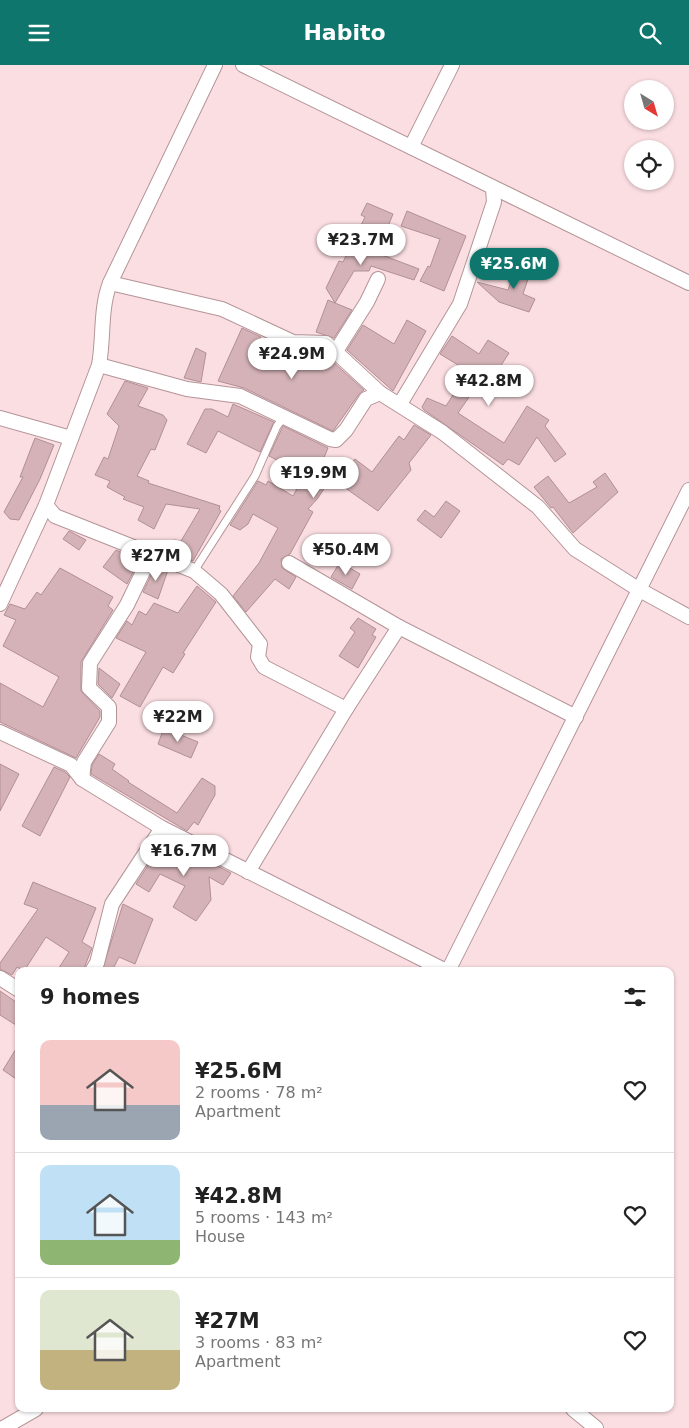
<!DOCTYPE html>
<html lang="en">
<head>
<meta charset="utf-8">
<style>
	body { margin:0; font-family:"DejaVu Sans",sans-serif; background:#f2f2f2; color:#222; height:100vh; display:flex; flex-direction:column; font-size:19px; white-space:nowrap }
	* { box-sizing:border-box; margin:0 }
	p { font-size:16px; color:#767676 }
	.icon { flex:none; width:28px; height:28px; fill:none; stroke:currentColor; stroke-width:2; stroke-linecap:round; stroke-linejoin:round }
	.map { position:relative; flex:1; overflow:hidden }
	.details { position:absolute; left:15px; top:902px; width:659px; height:445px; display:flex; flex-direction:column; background:#fff; border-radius:10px; box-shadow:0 1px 4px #0004 }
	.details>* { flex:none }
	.needle { width:32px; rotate:143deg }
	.tools { position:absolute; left:624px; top:15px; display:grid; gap:10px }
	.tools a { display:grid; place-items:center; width:50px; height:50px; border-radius:50%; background:#fff; box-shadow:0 1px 4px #0004; font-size:25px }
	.price { position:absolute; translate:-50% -42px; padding:0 11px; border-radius:18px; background:#fff; color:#222; font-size:16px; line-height:32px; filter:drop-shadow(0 1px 2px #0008) }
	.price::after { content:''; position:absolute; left:50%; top:30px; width:15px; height:11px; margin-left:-8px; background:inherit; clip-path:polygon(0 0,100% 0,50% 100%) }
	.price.selected { background:#0f766e; color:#fff }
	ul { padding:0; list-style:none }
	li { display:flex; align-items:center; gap:15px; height:125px; padding:0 25px }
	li+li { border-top:1px solid #e0e0e0 }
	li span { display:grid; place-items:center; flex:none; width:140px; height:100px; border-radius:10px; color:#555 }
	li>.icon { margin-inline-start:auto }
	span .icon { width:60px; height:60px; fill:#fffc; stroke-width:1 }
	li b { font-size:21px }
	h2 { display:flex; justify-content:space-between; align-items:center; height:60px; padding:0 25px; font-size:21px }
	header { display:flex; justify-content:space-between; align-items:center; height:65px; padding:0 25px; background:#0f766e; color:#fff; font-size:22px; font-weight:700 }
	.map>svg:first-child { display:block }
	.building { fill:#d4b2b7; stroke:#b19095 }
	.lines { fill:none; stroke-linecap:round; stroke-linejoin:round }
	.service-casing { stroke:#b49498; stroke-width:9 }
	.minor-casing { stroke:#b49498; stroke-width:16 }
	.service { stroke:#fff; stroke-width:7 }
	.minor { stroke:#fff; stroke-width:14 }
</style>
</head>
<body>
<header><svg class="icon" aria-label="menu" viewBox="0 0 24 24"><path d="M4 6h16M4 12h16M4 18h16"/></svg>Habito<svg class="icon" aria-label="search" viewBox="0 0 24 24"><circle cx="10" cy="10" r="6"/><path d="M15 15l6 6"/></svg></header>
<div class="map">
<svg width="689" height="1363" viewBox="0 0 689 1363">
	<rect width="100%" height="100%" fill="#fbdee2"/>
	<g class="building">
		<polygon points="367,138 393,149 377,188 419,204 414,215 371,201 369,206 354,206 335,238 352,245 334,273 316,267 328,235 335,238 326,223 339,196 343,197 365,152 361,150"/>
		<polygon points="407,146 466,171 444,226 420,216 428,201 430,202 440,174 401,161"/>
		<polygon points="517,198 531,205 523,229 535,234 529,247 499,237 477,217 508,225"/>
		<polygon points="407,255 426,266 393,326 347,285 363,260 394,279"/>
		<polygon points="242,263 261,272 259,276 309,298 315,286 322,287 364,325 359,329 333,366 244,323 218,316"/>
		<polygon points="452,271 479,289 488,275 509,288 482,330 474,325 458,348 504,378 527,341 549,355 545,361 566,389 555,397 537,372 519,400 508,394 503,400 424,345 422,342 427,333 446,341 468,306 440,289"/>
		<polygon points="196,283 206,288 201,317 184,313"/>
		<polygon points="125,316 148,323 138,341 163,350 167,355 155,385 151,384 137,411 149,416 148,418 220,441 219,444 221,446 193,496 168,486 174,475 181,476 200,444 166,439 154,464 138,455 144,442 123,434 125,432 107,422 110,416 95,410 104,392 108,394 119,361 107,349"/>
		<polygon points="233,339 274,357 260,387 218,366 206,388 187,379 205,344 212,344 228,352"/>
		<polygon points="414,360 431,370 409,398 411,405 378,446 331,413 318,433 308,444 313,447 290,489 281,494 282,503 296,512 289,524 275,514 246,547 233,531 259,498 278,463 253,449 248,459 240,465 230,460 258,416 266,420 268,416 293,431 305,409 269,391 283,361 328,383 323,395 344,408 355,394 372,407 399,371 404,375"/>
		<polygon points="35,373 54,380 40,414 19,455 10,454 4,447 23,412 20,412"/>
		<polygon points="605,408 618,427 573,468 553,442 551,443 534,422 548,411 569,438 597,422 593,417"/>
		<polygon points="446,436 460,446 441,473 417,455 425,445 434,452"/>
		<polygon points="69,466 86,475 79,485 63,474"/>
		<polygon points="116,485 139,496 127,519 103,502"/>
		<polygon points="340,497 360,509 352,524 331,512"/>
		<polygon points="156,500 168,505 158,534 143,527"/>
		<polygon points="60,503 113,532 108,541 113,545 81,597 81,626 100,646 100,652 76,693 0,657 0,618 43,642 59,612 3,581 16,555 4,550 10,539 25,544 37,527 41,530"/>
		<polygon points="197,521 216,537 183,588 185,589 173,608 163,602 140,642 120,631 146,587 116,573 127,556 132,560 139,546 146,550 154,538 178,548"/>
		<polygon points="358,553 376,564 372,570 376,572 358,603 339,591 355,567 350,563"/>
		<polygon points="99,603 120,619 112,633 98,619"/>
		<polygon points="164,663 198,677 191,693 158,679"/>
		<polygon points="99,689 115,699 112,704 129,716 128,717 177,748 202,713 215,721 215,730 198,760 194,757 187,766 91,709 92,700"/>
		<polygon points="0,699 19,709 0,746"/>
		<polygon points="54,702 65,707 70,712 40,771 22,761"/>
		<polygon points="165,774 231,808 223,820 209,812 211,835 196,856 173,842 185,821 160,809 149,827 136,819"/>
		<polygon points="33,817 96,843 82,877 92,883 83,906 57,906 69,887 46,872 24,906 17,902 12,910 0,904 0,898 38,844 24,839"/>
		<polygon points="123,839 153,854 135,899 119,892 112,906 102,906"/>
		<polygon points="0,926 19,939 19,962 0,950"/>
		<polygon points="19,979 19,1016 3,1005"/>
	</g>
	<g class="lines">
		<defs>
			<polyline id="service" points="194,506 255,411 277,361 284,352"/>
			<g id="minor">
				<polyline points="243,0 689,218"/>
				<polyline points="411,82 452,0"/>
				<polyline points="110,218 222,244 293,277 326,278 380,328 442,367 538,442 575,484 638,524 689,552"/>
				<polyline points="336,286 367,237 378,214"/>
				<polyline points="99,300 187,324 240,331 330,374 336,375 346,365 366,334 380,328"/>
				<polyline points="400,339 460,239 494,137 493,124"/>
				<polyline points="0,353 71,373"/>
				<polyline points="46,440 55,451 194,506 221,529 260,579 258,592 264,602 346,644"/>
				<polyline points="289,498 399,562"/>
				<path d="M 0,539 L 46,440 L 99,300 C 104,272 100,244 110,218 L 215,0"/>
				<polyline points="0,667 71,700 82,714 162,763 446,906"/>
				<polyline points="82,714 84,697 109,657 109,642 89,623 90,598 127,540 152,488"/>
				<polyline points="248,807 346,644 399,562 576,652"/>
				<polyline points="92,906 97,898 112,839 162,763"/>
				<polyline points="448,906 689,425"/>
				<polyline points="0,913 19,925"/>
				<polyline points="573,1344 596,1363"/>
				<polyline points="3,1363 36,1344"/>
			</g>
		</defs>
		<use href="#service" class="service-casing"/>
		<use href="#minor" class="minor-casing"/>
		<use href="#service" class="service"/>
		<use href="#minor" class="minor"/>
	</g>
</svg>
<div class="tools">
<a><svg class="needle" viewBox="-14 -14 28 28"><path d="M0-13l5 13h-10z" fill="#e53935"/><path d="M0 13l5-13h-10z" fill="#767676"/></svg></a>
<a><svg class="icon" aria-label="locate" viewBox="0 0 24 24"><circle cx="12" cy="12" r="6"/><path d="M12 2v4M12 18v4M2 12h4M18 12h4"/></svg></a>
</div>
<b class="price" style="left:361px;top:201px">¥23.7M</b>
<b class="price selected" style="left:514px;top:225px">¥25.6M</b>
<b class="price" style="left:292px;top:315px">¥24.9M</b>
<b class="price" style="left:489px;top:342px">¥42.8M</b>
<b class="price" style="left:314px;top:434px">¥19.9M</b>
<b class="price" style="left:346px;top:511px">¥50.4M</b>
<b class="price" style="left:156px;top:517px">¥27M</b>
<b class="price" style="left:178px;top:678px">¥22M</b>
<b class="price" style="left:184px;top:812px">¥16.7M</b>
<section class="details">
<h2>9 homes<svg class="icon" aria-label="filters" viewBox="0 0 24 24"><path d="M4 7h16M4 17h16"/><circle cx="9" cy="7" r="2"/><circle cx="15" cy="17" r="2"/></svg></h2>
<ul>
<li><span style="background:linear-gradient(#f6c9c9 65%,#9aa5b1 0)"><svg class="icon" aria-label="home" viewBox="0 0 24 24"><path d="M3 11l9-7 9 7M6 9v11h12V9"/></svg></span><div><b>¥25.6M</b><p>2 rooms · 78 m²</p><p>Apartment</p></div><svg class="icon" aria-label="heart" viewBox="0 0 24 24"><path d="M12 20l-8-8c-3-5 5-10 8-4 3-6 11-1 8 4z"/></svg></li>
<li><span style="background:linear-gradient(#bfe0f5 75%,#8fb573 0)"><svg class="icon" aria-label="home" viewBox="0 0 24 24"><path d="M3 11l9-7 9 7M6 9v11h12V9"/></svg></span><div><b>¥42.8M</b><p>5 rooms · 143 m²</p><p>House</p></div><svg class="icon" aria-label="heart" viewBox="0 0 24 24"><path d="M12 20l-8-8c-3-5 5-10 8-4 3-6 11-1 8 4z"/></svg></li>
<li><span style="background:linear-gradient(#dfe7d0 60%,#c2b280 0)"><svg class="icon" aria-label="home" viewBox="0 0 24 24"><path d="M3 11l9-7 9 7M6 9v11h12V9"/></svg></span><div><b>¥27M</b><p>3 rooms · 83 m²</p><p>Apartment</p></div><svg class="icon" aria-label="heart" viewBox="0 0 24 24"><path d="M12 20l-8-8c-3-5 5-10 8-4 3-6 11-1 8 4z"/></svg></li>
</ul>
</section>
</div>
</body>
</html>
